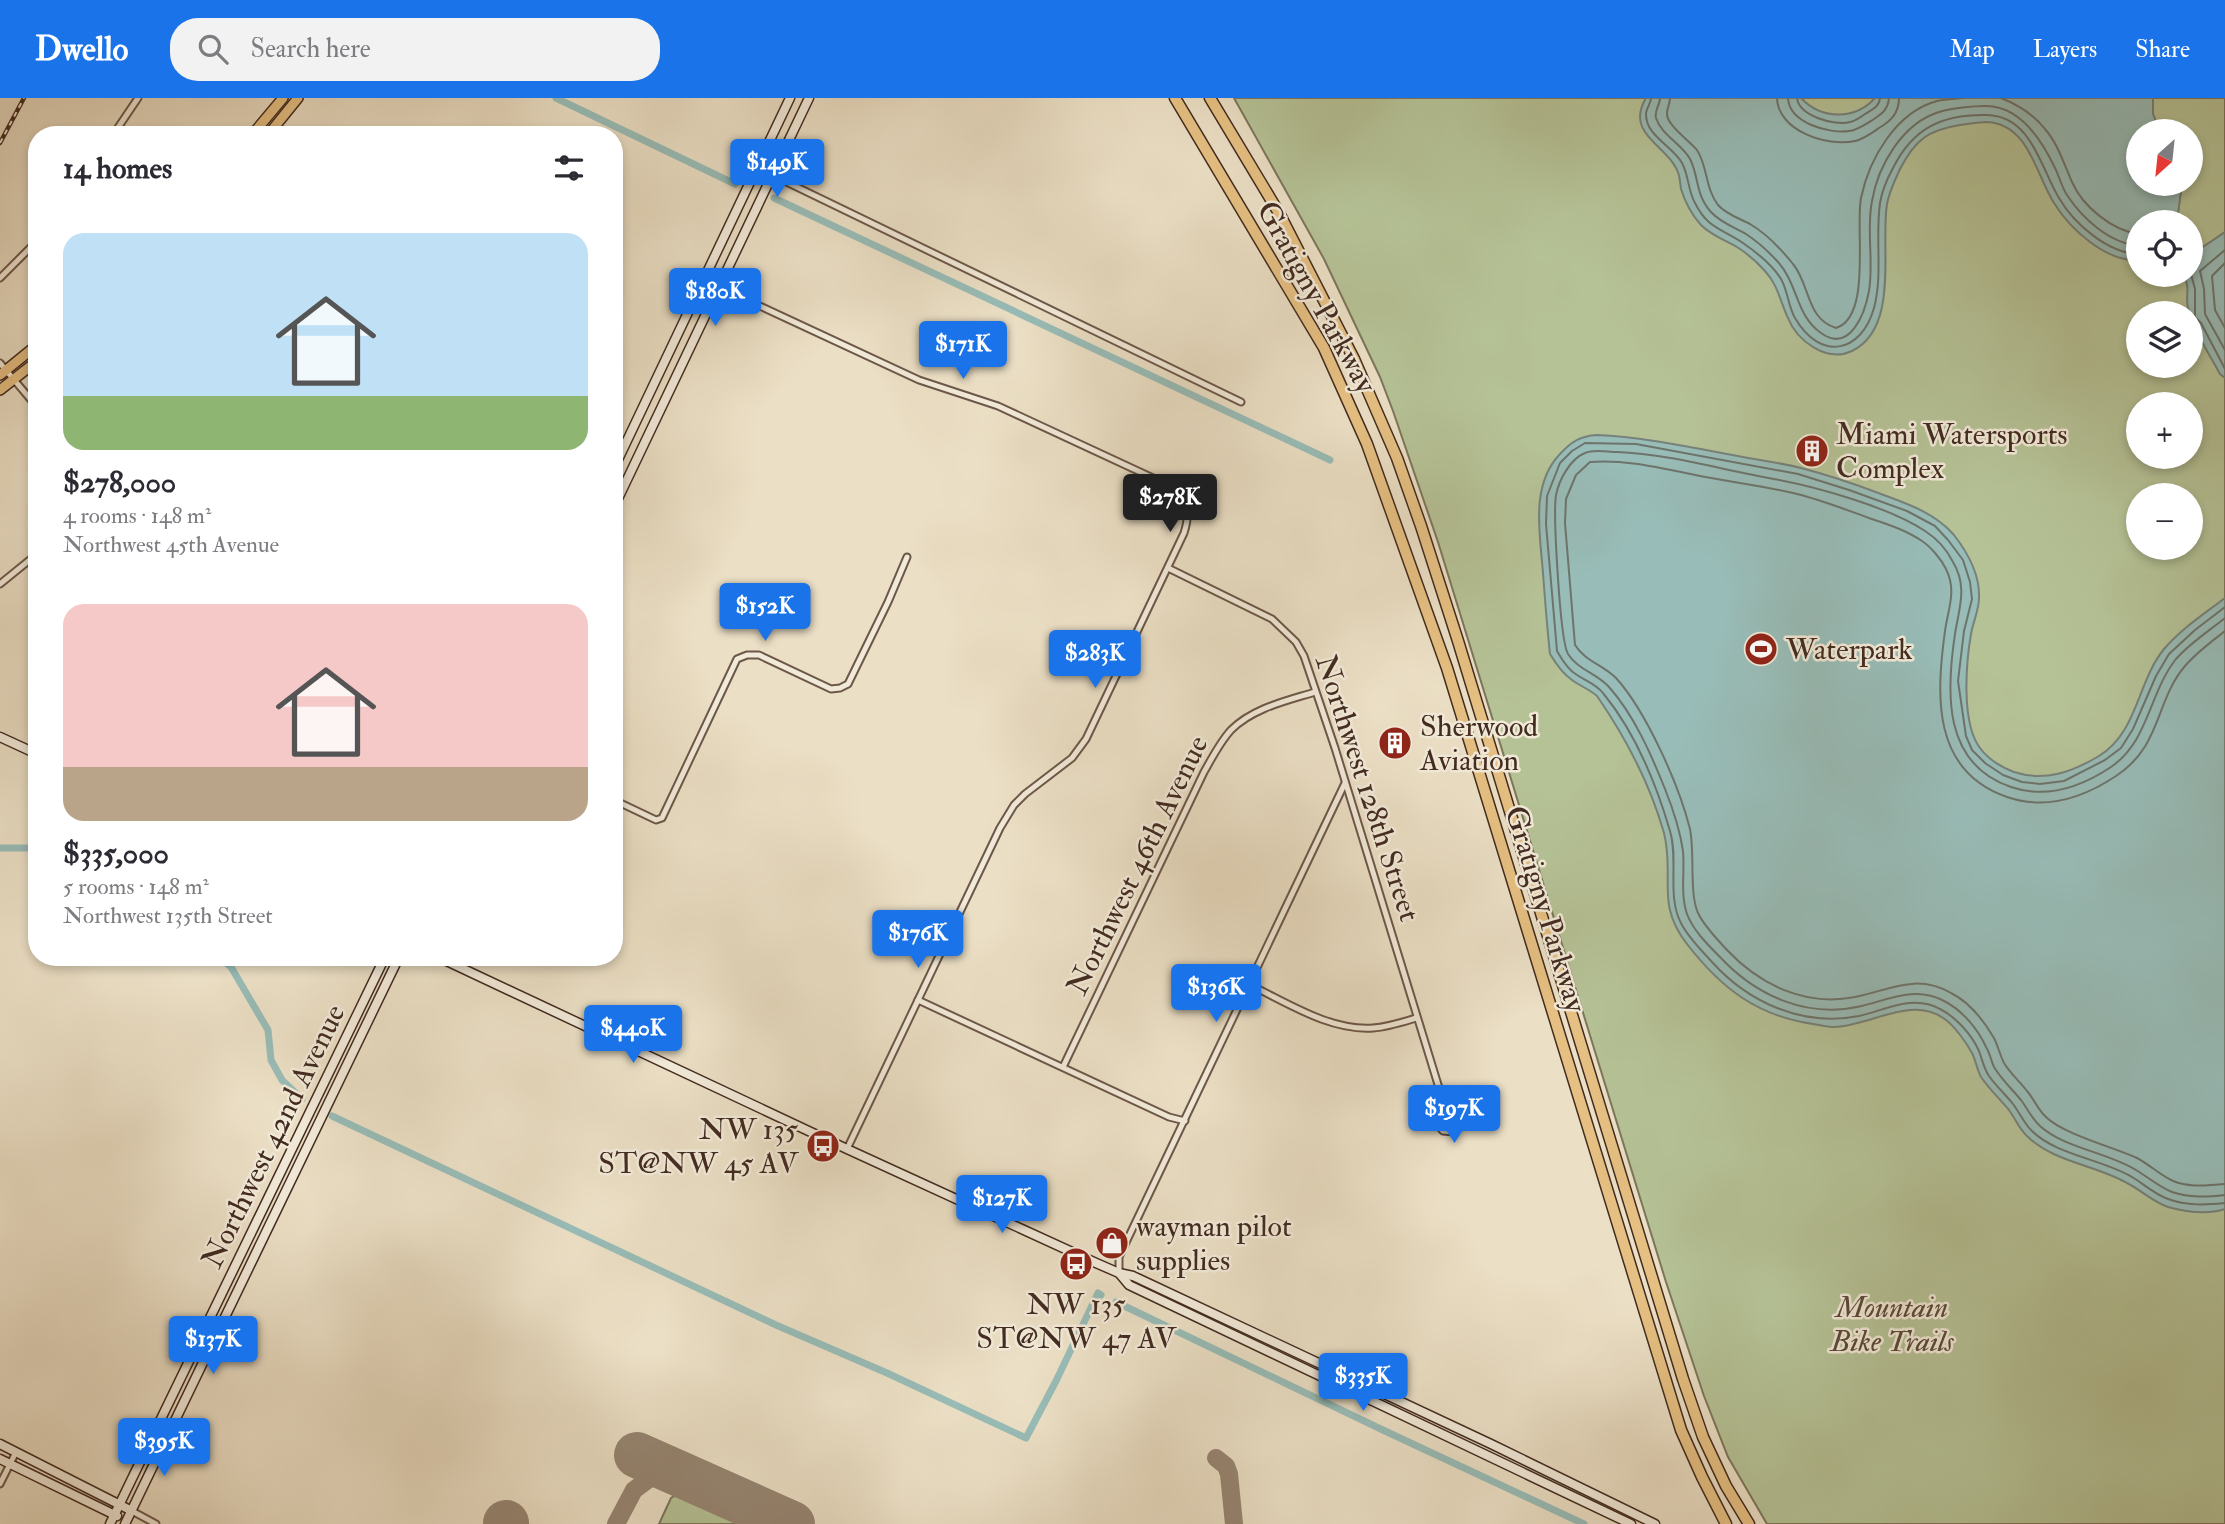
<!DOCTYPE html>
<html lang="en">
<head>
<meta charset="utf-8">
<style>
	body { margin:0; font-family:"IM FELL Double Pica",serif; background:#f2f2f3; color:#2b2b33; height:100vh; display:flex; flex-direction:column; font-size:26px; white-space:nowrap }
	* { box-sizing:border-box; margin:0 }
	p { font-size:23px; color:#7c7c81 }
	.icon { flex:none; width:38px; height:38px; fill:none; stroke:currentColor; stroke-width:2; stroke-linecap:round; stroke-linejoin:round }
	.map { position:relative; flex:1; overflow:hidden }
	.drawer { position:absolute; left:28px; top:28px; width:595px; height:840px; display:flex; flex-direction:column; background:#fff; border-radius:28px; box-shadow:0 4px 10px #0003 }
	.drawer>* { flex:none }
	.needle { width:46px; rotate:207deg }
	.buttons { position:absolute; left:2126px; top:21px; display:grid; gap:14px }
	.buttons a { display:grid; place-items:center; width:77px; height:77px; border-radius:50%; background:#fff; box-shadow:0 4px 10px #0003; font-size:35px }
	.price { position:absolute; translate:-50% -60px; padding:0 16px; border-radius:7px; background:#1a73e8; color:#fff; font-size:23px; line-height:46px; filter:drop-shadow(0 2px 4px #0008) }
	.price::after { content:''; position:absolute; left:50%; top:42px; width:21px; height:16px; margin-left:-10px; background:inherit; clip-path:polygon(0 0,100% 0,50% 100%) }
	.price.current { background:#222; color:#fff }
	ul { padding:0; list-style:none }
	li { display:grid; align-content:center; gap:14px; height:371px; padding:0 35px }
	li span { display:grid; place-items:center; height:217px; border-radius:21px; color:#555 }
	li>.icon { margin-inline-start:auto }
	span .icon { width:126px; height:126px; fill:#fffc; stroke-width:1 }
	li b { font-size:30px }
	h2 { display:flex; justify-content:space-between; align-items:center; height:84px; padding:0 35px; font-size:30px }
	header { display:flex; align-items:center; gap:42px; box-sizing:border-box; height:98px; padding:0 35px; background:#1a73e8; color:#fff }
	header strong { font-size:33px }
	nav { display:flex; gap:38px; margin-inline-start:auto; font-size:24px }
	.search { width:490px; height:63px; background:#f2f2f3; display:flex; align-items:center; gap:18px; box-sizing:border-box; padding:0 24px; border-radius:28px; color:#7c7c81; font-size:26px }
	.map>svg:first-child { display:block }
	.green { fill:#b5c296; stroke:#7c765b; stroke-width:2; fill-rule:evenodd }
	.water { fill:#98bcb7; stroke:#76827b; stroke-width:2 }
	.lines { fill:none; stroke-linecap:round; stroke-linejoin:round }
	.shore { stroke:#6d746c; stroke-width:2 }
	.canal { stroke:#98bcb7; stroke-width:7 }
	.taxiway { stroke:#968572; stroke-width:18 }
	.runway { stroke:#968572; stroke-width:46 }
	.street-casing { stroke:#6c5849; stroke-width:9 }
	.secondary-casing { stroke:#422b20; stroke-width:11 }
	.primary-casing { stroke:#422b20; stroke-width:12 }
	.highway-casing { stroke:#422b20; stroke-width:13 }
	.street { stroke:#f2ead9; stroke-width:5 }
	.secondary { stroke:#f2ead9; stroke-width:8 }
	.primary { stroke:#e6c082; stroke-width:9 }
	.highway { stroke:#e6c082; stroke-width:10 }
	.rail-casing { stroke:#422b20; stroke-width:4.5 }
	.rail { stroke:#f2ead9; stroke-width:2; stroke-dasharray:5; stroke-linecap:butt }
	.labels { text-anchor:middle; stroke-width:5; stroke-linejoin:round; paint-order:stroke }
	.street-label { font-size:30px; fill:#422b20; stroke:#f2ead9 }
	.poi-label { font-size:30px; fill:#422b20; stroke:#f2ead9; text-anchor:start }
	.park-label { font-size:30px; font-style:italic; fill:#594938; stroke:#f2ead9 }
</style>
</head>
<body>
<header>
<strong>Dwello</strong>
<div class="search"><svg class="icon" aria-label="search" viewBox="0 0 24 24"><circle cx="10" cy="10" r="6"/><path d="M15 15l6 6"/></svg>Search here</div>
<nav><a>Map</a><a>Layers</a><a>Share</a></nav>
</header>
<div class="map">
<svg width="2225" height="1426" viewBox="0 0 2225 1426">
	<rect width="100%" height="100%" fill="#ebdfc5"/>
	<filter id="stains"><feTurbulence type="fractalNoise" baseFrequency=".00286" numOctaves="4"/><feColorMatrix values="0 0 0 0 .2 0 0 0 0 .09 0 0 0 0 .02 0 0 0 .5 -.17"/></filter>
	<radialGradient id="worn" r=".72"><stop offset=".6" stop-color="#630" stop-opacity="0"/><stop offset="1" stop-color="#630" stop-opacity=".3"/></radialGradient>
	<g class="green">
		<path d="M 1234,0 L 2225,0 L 2225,1426 L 1767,1426 L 1728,1359 L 1704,1298 L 1666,1184 L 1438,444 L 1393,313 L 1380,279 L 1324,161 ZM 2138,33 L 2191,33 L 2191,86 L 2138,86 ZM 2138,124 L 2191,124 L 2191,177 L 2138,177 ZM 2138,215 L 2191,215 L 2191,268 L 2138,268 ZM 2138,306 L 2191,306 L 2191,359 L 2138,359 ZM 2138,397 L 2191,397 L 2191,450 L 2138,450 Z"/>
		<polygon points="681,1394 685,1394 755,1426 659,1426 671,1400"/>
	</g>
	<g class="water">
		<path d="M 1646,0 L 1801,0 C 1822,22 1855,22 1875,0 L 2153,0 L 2153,16 L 2160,33 L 2138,33 L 2138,86 L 2182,86 L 2178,116 L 2173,124 L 2138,124 L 2138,162 C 2106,164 2070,131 2054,105 C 2036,77 2029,26 1987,24 C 1978,24 1969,26 1960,27 C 1928,32 1915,42 1900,71 C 1895,82 1889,94 1887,106 C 1880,148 1900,230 1852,253 C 1827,265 1797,243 1788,220 C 1780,203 1778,187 1765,173 C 1757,164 1748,156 1737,149 C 1725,142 1712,138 1701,127 C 1692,117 1685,104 1681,91 C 1680,84 1680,76 1676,70 C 1665,47 1625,35 1646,0 Z"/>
		<path d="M 2225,134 L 2225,280 L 2220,276 C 2209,255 2192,231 2188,210 C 2185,198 2191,188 2183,177 L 2191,177 L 2191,157 Z"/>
		<path d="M 1597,337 C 1641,339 1684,348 1727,356 C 1752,361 1777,364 1801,370 C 1828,377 1855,386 1881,396 C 1908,406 1935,415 1954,437 C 1968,455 1980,477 1979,500 C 1979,512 1973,524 1971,536 C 1966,565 1961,625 1980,650 C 1988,661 2001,669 2014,674 C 2045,684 2072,674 2099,658 C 2138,634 2137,584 2164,551 C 2181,531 2204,516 2225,500 L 2225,1111 C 2207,1117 2186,1114 2168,1109 C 2153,1104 2141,1092 2127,1085 C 2096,1067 2053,1064 2027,1038 C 2019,1031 2015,1020 2009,1012 C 2000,1001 1989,991 1981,979 C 1977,972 1976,963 1972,955 C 1966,944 1955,929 1946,922 C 1912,896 1871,928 1834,929 C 1827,929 1820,927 1813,926 C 1757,918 1721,890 1687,846 C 1655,805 1675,779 1664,735 C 1650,686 1626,640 1597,598 C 1589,591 1580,588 1572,582 C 1563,576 1556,566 1550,556 C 1547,529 1545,502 1543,475 C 1540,436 1530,387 1560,356 C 1571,344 1580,338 1597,337 Z"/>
	</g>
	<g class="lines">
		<g class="shore">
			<path d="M 1651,0 C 1651,5 1647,9 1646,15 C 1645,38 1673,48 1682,65 C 1689,78 1688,93 1695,105 C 1708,131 1721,130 1743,145 C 1756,154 1772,166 1781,181 C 1788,193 1788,208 1795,220 C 1820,263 1861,256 1874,210 C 1883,176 1875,140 1880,105 C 1882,93 1887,81 1893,70 C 1913,30 1942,16 1987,17 C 2032,18 2041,71 2059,100 C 2074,126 2108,155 2138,156"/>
			<path d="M 1660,0 C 1660,7 1654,13 1656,20 C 1662,38 1681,45 1690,61 C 1699,78 1695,96 1711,114 C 1721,125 1734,129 1746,136 C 1758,144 1769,154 1778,164 C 1798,186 1796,218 1821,235 C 1850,256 1865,215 1869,193 C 1874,163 1866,132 1872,103 C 1878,67 1903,25 1939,14 C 1951,10 1973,8 1986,8 C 2020,8 2041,41 2054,68 C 2059,77 2061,88 2067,97 C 2082,120 2110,146 2138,147"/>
			<path d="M 1670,0 C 1670,6 1667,10 1667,15 C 1666,27 1690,43 1697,52 C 1708,69 1705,90 1718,107 C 1727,117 1739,120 1750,126 C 1767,136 1781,151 1793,166 C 1810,186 1806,221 1836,230 C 1872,219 1855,130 1861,100 C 1869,61 1896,14 1937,3 C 1946,1 1955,1 1964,0"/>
			<path d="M 1777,0 C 1778,33 1827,49 1855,43 C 1864,41 1872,35 1879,30 C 1891,23 1899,15 1899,0"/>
			<path d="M 1788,0 C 1789,25 1829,36 1849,33 C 1858,32 1866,26 1874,21 C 1883,15 1888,11 1889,0"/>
			<path d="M 1797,0 C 1799,18 1834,28 1850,24 C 1855,23 1861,19 1865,16 C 1873,11 1879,9 1880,0"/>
			<path d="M 2001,0 C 2019,7 2033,16 2045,31 C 2058,46 2064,66 2072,84 C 2083,109 2112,132 2138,136"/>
			<polyline points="2225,152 2200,173 2204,191 2205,216 2225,252"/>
			<polyline points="2225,165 2212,178 2215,212 2225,230"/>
			<polyline points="2191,176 2195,191 2195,219 2201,225 2225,271"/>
			<path d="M 2225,509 L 2195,532 L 2169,556 L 2156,578 L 2133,631 L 2121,650 L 2105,662 L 2064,683 L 2040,686 L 2022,684 L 2003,677 L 1985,665 L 1972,652 L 1966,638 L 1958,583 L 1964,533 L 1972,501 L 1970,484 L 1963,462 L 1948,442 L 1935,428 L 1907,413 L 1849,392 L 1798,376 L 1636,346 L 1585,345 L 1572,353 L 1560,365 L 1547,398 L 1546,426 L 1557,553 C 1562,562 1568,572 1577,577 C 1586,583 1596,586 1603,595 C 1635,634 1656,685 1670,733 C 1679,763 1666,799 1682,827 C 1689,840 1701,852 1712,864 C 1749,905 1803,929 1859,918 C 1886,912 1913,896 1940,911 C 1956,919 1972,937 1979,953 C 1982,961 1984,971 1989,978 C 1996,988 2005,996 2013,1006 C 2019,1014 2024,1025 2031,1032 C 2055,1057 2102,1061 2132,1079 C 2144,1086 2154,1096 2168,1101 C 2187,1108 2206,1107 2225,1105"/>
			<path d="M 2225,520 C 2209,533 2190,545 2176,561 C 2149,595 2149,643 2111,669 C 2081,689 2046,701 2011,689 C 1943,666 1946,595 1955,536 C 1959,510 1968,489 1953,464 C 1947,452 1936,440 1925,433 C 1889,409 1817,389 1774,381 C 1723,372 1669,356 1617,354 C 1607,354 1594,351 1585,355 C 1570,361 1559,382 1556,397 C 1553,416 1560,543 1568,556 C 1578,572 1597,575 1609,589 C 1634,617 1651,656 1665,691 C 1673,711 1680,732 1683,753 C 1685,773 1680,796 1687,816 C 1693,832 1707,846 1719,858 C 1756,898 1807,921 1862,908 C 1890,901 1916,888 1944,903 C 1962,912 1978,931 1986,949 C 1990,955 1991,963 1994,969 C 2001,981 2012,991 2021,1002 C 2027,1010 2032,1021 2040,1028 C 2064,1050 2107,1054 2136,1072 C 2148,1079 2159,1089 2172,1094 C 2190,1100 2207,1099 2225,1097"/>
			<path d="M 2225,533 C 2211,544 2196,555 2185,568 C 2155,603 2162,648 2116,678 C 2083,700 2045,712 2007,699 C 1932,673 1936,598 1945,533 C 1948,511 1957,493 1946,471 C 1941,461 1931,449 1922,443 C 1906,432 1887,426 1869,420 C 1844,411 1819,401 1793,395 C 1763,388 1731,384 1700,378 C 1664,371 1627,361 1590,364 L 1576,377 L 1566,401 L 1565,425 L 1575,547 C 1585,563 1603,567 1616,580 C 1646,613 1679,687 1690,731 C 1695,756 1689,795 1698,815 C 1704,828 1717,841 1727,852 C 1760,887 1806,909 1855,899 C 1890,892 1916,875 1951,895 C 1969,904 1984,923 1994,940 C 1998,948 2000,957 2004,965 C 2010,975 2020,984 2027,993 C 2034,1001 2038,1012 2046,1019 C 2063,1036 2113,1049 2137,1060 C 2150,1067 2160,1077 2173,1083 C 2190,1090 2207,1087 2225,1086"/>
		</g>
		<g class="canal">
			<polyline points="556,0 735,86"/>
			<polyline points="774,100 1330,362"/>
			<polyline points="0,750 37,750"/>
			<polyline points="219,859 231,869 268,932 271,962 282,982 302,1001"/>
			<polyline points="332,1018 776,1227 887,1275 1026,1340 1056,1283 1098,1195 1101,1197"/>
			<polyline points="1116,1204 1385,1333 1584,1426"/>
		</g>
		<g class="taxiway">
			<polyline points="1216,1360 1226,1368 1229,1376 1234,1426"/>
			<polyline points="616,1426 634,1392 665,1369"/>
		</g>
		<g class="runway">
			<polyline points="637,1357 792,1426"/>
			<polyline points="506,1425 506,1426"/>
		</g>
		<defs>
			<g id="street">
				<polyline points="113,37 138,0"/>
				<polyline points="772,77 1241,304"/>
				<polyline points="0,180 37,143"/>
				<path d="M 704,182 L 919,282 L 998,308 L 1151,379 C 1179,394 1195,400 1184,435 L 1086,641 L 1072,660 L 1025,696 L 1014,707 L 1000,730 L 847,1051"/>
				<polyline points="0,265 37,309"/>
				<polyline points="1168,470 1272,521 1296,544 1304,558 1335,650 1443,1003 1455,1012 1460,1022 1454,1034 1443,1033 1431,1020 1443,1003"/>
				<polyline points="0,486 37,456"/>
				<polyline points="614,702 656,722 662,720 737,561 747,557 759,557 831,591 840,590 848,586 888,504 907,459"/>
				<path d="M 1250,887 C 1288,905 1330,933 1373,930 C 1388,929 1403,924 1416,920"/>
				<polyline points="918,902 1169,1019 1185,1023"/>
				<path d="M 1063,969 L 1204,674 C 1212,660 1220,644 1231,632 C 1253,610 1286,603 1315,594"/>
				<polyline points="1119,1175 1119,1159 1345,685"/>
				<polyline points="0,1386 16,1354"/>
				<polyline points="132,1413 156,1426"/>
			</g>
			<g id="secondary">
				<polyline points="614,370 790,0"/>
				<polyline points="614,409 809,0"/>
				<polyline points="0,639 37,656"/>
				<polyline points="438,859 847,1051 1096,1165 1119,1175 1133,1178 1491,1346 1655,1426"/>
				<polyline points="1119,1175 1129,1187 1631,1426"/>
				<polyline points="0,1346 132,1413"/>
				<polyline points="0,1361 117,1418"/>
				<polyline points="110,1426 385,859"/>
				<polyline points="125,1426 399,859"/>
			</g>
			<g id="primary">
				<polyline points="252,37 283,0"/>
				<polyline points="268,37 298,0"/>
				<polyline points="0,277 37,247"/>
				<polyline points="0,292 37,263"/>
			</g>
			<g id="highway">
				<polyline points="1175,0 1324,250 1367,346 1447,570 1681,1332 1702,1379 1726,1426"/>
				<polyline points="1210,0 1279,115 1354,261 1397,360 1421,428 1458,543 1683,1281 1703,1339 1726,1388 1749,1426"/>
			</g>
		</defs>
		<use href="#street" class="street-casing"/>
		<use href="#secondary" class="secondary-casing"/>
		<use href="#primary" class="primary-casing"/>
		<use href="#highway" class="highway-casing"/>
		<use href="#street" class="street"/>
		<use href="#secondary" class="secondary"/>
		<use href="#primary" class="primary"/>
		<use href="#highway" class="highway"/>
		<defs>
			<polyline id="rail" points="0,45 24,0"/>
		</defs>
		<use href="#rail" class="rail-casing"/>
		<use href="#rail" class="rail"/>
	</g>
	<defs>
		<symbol id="building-disc" viewBox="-11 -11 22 22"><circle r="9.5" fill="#8f2418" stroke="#f2ead9"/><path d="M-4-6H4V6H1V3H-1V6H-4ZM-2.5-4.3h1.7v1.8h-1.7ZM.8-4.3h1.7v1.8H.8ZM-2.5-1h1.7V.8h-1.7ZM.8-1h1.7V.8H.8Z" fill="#fff"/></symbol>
		<symbol id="stadium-disc" viewBox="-11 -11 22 22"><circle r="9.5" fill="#8f2418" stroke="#f2ead9"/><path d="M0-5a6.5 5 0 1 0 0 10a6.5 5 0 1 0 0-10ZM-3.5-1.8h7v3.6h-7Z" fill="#fff"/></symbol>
		<symbol id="bus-disc" viewBox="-11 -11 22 22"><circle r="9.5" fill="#8f2418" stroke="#f2ead9"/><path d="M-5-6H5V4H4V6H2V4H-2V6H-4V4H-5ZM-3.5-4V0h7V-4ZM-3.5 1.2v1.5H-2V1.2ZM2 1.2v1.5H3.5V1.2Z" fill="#fff"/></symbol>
		<symbol id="shop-disc" viewBox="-11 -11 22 22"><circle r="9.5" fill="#8f2418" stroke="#f2ead9"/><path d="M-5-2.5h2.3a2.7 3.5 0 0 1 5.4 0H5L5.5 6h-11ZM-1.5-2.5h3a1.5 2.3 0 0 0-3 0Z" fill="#fff"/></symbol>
	</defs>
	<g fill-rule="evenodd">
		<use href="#building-disc" x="1793" y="334" width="38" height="38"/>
		<use href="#stadium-disc" x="1742" y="532" width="38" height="38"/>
		<use href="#building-disc" x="1376" y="626" width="38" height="38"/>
		<use href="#bus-disc" x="804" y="1029" width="38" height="38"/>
		<use href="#shop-disc" x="1093" y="1126" width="38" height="38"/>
		<use href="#bus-disc" x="1057" y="1147" width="38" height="38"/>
	</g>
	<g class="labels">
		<g class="street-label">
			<text transform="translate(1317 199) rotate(61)" y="10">Gratigny Parkway</text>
			<text transform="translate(1368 690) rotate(72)" y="10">Northwest 128th Street</text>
			<text transform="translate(1137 767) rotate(-64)" y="10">Northwest 46th Avenue</text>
			<text transform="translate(1546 811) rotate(73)" y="10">Gratigny Parkway</text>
			<text transform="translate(273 1038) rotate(-64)" y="10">Northwest 42nd Avenue</text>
		</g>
		<g class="poi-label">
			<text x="1836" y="346">Miami Watersports<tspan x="1836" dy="34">Complex</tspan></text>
			<text x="1786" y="561">Waterpark</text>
			<text x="1420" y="638">Sherwood<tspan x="1420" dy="34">Aviation</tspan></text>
			<text x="798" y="1041" text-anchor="end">NW 135<tspan x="798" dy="34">ST@NW 45 AV</tspan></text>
			<text x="1136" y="1138">wayman pilot<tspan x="1136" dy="34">supplies</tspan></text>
			<text x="1076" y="1216" text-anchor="middle">NW 135<tspan x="1076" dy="34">ST@NW 47 AV</tspan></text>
		</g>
		<g class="park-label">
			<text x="1892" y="1219">Mountain<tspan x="1892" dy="34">Bike Trails</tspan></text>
		</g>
	</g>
	<rect width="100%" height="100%" filter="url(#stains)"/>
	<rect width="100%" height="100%" fill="url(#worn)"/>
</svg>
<div class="buttons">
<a><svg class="needle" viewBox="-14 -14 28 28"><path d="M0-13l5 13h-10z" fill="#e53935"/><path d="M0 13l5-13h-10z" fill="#7c7c81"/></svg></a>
<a><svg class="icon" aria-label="locate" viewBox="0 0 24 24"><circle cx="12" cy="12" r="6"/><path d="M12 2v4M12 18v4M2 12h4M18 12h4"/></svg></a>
<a><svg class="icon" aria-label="layers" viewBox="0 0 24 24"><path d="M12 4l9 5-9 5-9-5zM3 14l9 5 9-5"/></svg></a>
<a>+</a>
<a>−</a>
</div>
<b class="price" style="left:777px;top:101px">$149K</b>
<b class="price" style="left:715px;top:230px">$180K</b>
<b class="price" style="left:963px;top:283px">$171K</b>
<b class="price current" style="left:1170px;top:436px">$278K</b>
<b class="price" style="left:765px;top:545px">$152K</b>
<b class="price" style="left:1095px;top:592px">$283K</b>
<b class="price" style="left:918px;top:872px">$176K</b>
<b class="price" style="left:1216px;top:926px">$136K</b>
<b class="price" style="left:633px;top:967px">$440K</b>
<b class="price" style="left:1454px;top:1047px">$197K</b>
<b class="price" style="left:1002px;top:1137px">$127K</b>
<b class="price" style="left:213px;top:1278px">$137K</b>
<b class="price" style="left:1363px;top:1315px">$335K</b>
<b class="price" style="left:164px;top:1380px">$395K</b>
<section class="drawer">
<h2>14 homes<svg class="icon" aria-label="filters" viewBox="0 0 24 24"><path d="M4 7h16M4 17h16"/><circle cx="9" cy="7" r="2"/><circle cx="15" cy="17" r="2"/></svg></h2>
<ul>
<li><span style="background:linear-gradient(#bfe0f5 75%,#8fb573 0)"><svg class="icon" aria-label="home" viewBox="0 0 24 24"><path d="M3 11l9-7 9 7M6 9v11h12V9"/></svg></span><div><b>$278,000</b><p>4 rooms · 148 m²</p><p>Northwest 45th Avenue</p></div></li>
<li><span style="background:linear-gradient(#f6c9c9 75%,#b9a48a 0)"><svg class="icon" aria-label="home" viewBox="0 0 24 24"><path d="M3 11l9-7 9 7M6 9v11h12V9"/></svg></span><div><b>$335,000</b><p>5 rooms · 148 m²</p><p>Northwest 135th Street</p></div></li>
</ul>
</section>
</div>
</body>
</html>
